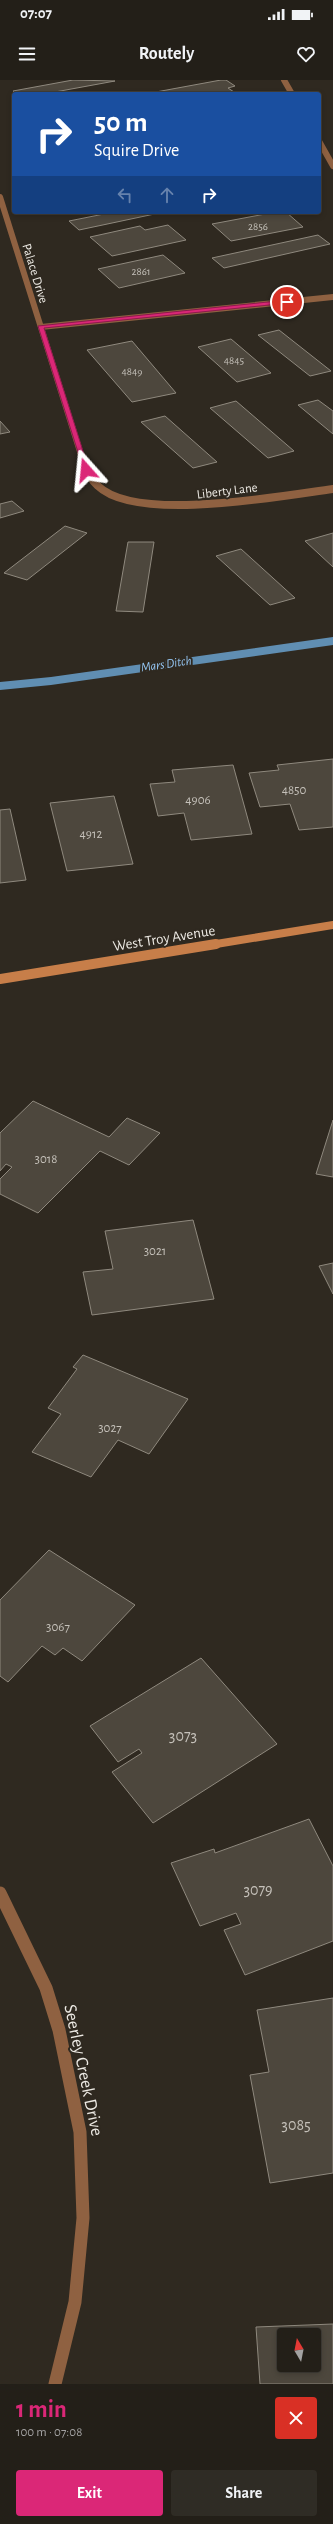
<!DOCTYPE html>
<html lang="en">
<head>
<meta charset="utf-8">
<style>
  :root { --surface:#231f18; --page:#2f2c25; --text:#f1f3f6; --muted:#a3a2a2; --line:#403d37; --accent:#db2777 }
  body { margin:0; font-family:"Alegreya Sans",sans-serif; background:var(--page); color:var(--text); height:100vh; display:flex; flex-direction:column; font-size:15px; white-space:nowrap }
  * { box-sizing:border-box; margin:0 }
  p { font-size:13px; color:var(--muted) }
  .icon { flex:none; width:22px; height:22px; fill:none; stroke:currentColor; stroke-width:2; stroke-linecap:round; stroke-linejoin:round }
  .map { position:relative; height:2304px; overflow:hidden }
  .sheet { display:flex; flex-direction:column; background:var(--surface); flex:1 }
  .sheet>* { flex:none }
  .top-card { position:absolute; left:12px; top:12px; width:309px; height:122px; border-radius:4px; box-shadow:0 2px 6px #0003,0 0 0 1px var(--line); background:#1a4fa0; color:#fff; overflow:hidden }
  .needle { width:26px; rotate:350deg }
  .buttons { position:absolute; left:277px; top:2248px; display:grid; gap:8px }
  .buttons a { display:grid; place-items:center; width:44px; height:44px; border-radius:4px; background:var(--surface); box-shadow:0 2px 6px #0003,0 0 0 1px var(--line); font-size:20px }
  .pin { position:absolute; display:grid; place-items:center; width:34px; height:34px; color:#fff; margin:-17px; border:2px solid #fff; border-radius:50%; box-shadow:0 1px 4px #0007 }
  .me { position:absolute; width:44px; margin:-22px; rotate:342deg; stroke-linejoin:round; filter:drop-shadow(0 0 3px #0008) }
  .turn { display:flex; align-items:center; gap:14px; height:84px; padding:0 16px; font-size:18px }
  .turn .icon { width:52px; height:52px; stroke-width:2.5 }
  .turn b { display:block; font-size:28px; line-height:34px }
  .lanes { display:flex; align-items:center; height:38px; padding:0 16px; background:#0003; justify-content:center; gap:20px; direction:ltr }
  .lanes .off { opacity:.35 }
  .round { display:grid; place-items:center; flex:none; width:42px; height:42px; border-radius:4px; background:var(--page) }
  .headline { display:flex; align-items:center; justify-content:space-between; height:68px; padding:0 16px }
  h1 { font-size:24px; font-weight:700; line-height:30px; color:var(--accent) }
  .primary-button { display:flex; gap:8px; margin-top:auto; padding:8px 16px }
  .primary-button a { flex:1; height:46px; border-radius:4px; background:var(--accent); color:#fff; font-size:16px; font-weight:700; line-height:46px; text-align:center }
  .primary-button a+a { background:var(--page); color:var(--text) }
  .status { display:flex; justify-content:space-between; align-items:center; height:28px; padding:0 20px; background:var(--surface); direction:ltr }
  .status svg { height:11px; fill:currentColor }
  header { display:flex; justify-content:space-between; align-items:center; height:52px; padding:0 16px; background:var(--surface); font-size:18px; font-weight:700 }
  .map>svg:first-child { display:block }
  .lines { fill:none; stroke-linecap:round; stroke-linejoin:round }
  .stream { fill:#608eb2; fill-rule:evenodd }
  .building { fill:#4d473d; stroke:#8f897e; fill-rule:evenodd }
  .street-far2 { stroke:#8f6141; stroke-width:6 }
  .street-far1 { stroke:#8f6141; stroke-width:8 }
  .street { stroke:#8f6141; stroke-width:13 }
  .secondary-far1 { stroke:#c77e49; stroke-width:8 }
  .secondary { stroke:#c77e49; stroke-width:10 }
  .route { fill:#db2777; stroke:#8e194d }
  .labels { text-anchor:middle; stroke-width:4; stroke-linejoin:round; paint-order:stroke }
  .far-number-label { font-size:11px; fill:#c5c1ba }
  .far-street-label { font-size:13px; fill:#edeae4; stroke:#2f2920 }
  .far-water-label { font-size:13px; font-style:italic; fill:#95c6f3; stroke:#2f2920 }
  .number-label { font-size:13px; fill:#c5c1ba }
  .street-label { font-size:15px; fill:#edeae4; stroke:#2f2920 }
  .near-number-label { font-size:16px; fill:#c5c1ba }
  .near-street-label { font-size:18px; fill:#edeae4; stroke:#2f2920 }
</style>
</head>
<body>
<div class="status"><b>07:07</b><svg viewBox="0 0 49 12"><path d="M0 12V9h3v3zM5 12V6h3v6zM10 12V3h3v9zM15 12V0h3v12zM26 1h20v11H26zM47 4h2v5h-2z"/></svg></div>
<header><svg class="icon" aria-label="menu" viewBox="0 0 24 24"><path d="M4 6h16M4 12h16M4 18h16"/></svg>Routely<svg class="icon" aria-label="heart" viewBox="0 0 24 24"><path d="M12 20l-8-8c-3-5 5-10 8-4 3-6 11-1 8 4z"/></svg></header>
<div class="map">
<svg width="333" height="2304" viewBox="0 0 333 2304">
  <rect width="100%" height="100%" fill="#2f2920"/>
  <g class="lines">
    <polygon class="stream" points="333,557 333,565 51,605 0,610 0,602 51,597"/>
  </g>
  <g class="building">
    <polygon points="73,0 115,1 44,14 16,14 13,11"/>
    <polygon points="221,0 226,0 235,6 228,8 234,12 145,14"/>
    <polygon points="114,132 164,132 79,150 69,141"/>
    <polygon points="276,132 286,132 303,147 231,161 212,144"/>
    <polygon points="168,145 186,160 112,176 90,157 140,146 145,150"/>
    <polygon points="318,155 330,164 224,188 212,178"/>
    <polygon points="163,175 185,193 119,208 98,189"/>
    <polygon points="279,250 331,291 310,296 258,255"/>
    <polygon points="231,259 271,293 237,302 198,267"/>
    <polygon points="132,261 176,313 132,322 87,270"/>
    <polygon points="318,320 333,331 333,354 298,325"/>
    <polygon points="236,321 294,371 268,378 210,328"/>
    <polygon points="165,336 217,382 193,388 141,342"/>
    <polygon points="0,341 10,352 0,354"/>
    <polygon points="12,421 24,431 0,438 0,424"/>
    <polygon points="65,446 87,453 27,500 4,493"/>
    <polygon points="333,453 333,487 305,461"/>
    <polygon points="128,462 154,462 143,532 116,531"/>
    <polygon points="241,469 295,518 270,525 216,476"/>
    <polygon points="333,679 333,747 299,750 290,724 260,727 249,693 279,690 277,685"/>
    <polygon points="233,685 252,754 191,760 184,733 158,736 150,704 175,702 172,690"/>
    <polygon points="114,716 133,784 67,791 50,723"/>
    <polygon points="10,729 26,800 0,803 0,730"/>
    <polygon points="33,1021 109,1057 127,1038 160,1053 129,1085 100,1071 38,1133 0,1114 0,1099 12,1087 6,1084 0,1091 0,1053"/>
    <polygon points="333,1040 333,1097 316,1094"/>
    <polygon points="193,1140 214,1219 92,1235 83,1192 113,1189 105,1151"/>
    <polygon points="333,1183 333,1214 319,1186"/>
    <polygon points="83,1275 188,1319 149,1374 118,1360 91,1397 32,1372 61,1334 48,1328 77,1289 73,1287"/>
    <polygon points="49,1470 135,1525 82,1581 63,1568 55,1575 42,1566 8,1602 0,1596 0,1520"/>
    <polygon points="201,1578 277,1664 153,1743 112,1692 142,1673 139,1669 118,1682 90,1646"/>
    <polygon points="309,1739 333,1786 333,1861 245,1895 224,1850 241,1844 236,1833 200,1846 171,1783 214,1769 215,1773"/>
    <polygon points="333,1918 333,2093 270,2103 250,1995 269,1992 257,1930"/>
    <path d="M333 2244V2304H260L256 2247ZM284 2255H314V2285H284Z"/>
  </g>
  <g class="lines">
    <g class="street-far2">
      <polyline points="284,0 292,14"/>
      <polyline points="319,61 333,86"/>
      <polyline points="0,117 82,378"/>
      <polyline points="41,247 333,217"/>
    </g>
    <path class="street-far1" d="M82 377C85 387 89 398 98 406 136 443 281 416 333 409"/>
    <polyline class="street" points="0,1813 46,1908 59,1950 80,2052 83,2138 75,2222 55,2304"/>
    <polyline class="secondary-far1" points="210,865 333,845"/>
    <polyline class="secondary" points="0,899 216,864"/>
  </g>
  <polygon class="route" points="287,220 289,223 44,248 89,390 84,391 38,246"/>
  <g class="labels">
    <g class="far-number-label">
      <text x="258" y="150">2856</text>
      <text x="141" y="195">2861</text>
      <text x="234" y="284">4845</text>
      <text x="132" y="295">4849</text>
    </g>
    <g class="far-street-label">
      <text transform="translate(36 193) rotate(73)" y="5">Palace Drive</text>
      <text transform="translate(227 410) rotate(-7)" y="5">Liberty Lane</text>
    </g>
    <g class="far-water-label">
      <text transform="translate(166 583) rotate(-8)" y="5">Mars Ditch</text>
    </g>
    <g class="number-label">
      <text x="294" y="714">4850</text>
      <text x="198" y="724">4906</text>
      <text x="91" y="758">4912</text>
      <text x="46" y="1083">3018</text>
      <text x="155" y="1175">3021</text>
      <text x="110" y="1352">3027</text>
      <text x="58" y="1551">3067</text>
    </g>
    <g class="street-label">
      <text transform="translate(164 858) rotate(-9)" y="5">West Troy Avenue</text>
    </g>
    <g class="near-number-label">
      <text x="183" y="1661">3073</text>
      <text x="258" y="1815">3079</text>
      <text x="296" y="2050">3085</text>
    </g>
    <g class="near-street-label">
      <text transform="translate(84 1990) rotate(78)" y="6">Seerley Creek Drive</text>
    </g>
  </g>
</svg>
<div class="buttons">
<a><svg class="needle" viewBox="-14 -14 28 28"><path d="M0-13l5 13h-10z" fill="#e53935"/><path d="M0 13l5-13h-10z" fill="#a3a2a2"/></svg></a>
</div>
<div class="pin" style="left:287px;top:222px;background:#d93025"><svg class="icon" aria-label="arrive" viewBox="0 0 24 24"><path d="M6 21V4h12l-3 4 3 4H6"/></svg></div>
<svg class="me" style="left:86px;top:390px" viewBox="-20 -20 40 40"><path d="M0-17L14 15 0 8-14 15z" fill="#db2777" stroke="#fff" stroke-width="4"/></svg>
<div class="top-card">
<div class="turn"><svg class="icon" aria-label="right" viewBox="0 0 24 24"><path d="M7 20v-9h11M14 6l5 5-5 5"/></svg><div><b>50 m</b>Squire Drive</div></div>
<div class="lanes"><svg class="icon off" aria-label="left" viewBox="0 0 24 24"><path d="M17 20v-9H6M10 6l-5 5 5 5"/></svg><svg class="icon off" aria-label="ahead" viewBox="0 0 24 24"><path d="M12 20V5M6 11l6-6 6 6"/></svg><svg class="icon" aria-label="right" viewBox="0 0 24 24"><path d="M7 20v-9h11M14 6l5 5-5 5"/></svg></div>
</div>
</div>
<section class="sheet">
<div class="headline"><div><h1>1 min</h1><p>100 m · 07:08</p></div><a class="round" style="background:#d93025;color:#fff"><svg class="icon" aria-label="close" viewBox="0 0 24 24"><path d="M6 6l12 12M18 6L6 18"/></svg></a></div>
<div class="primary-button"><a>Exit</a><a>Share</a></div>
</section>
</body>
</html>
